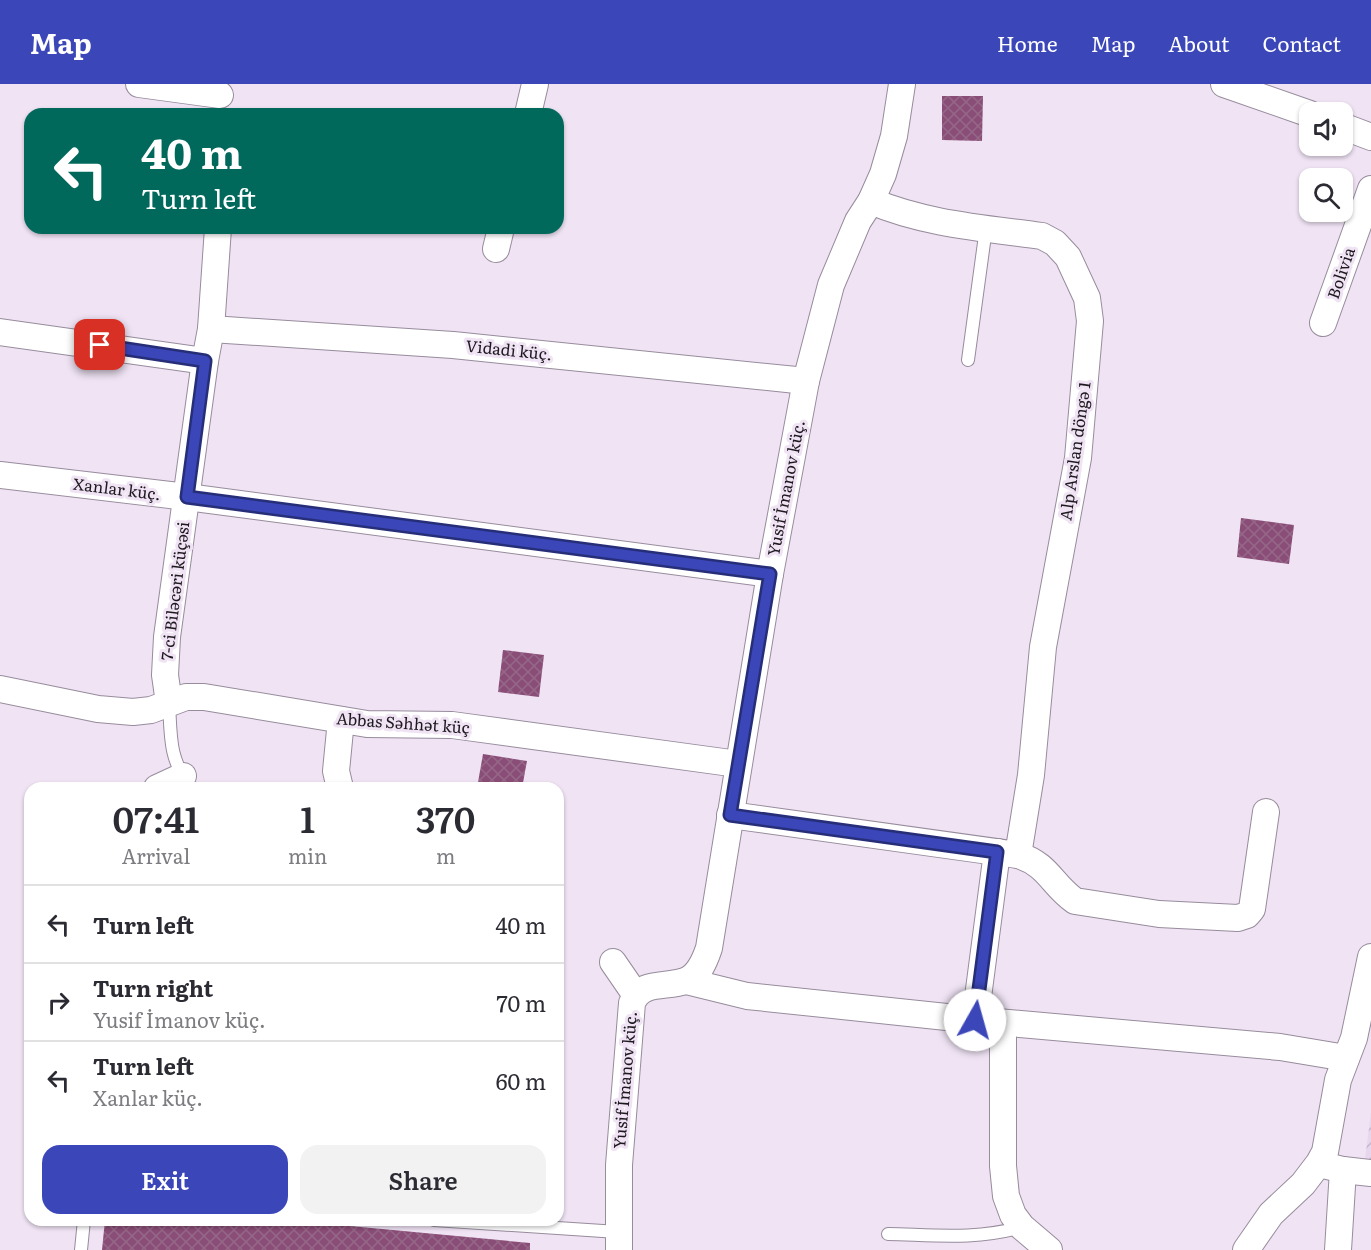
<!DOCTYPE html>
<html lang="en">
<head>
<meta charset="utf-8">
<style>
  :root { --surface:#fff; --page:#f2f2f3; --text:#2b2b33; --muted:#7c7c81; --line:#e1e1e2; --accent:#3b46b9 }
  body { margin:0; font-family:Literata,serif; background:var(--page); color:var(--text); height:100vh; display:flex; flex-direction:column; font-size:22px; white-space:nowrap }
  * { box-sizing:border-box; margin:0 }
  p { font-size:20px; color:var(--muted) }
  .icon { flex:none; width:33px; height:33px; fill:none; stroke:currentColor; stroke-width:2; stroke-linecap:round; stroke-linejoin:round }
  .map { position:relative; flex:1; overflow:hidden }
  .drawer { position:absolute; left:24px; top:698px; width:540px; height:444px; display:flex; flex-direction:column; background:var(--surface); border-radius:18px; box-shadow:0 2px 4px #0004 }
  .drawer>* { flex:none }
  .guide { position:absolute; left:24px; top:24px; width:540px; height:126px; border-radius:18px; box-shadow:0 2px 4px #0004; background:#00695c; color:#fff; overflow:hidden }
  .buttons { position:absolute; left:1299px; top:18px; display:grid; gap:12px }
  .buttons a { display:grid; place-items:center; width:54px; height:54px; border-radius:12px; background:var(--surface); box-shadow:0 2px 4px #0004; font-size:30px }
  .pin { position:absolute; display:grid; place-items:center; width:51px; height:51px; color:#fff; margin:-26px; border-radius:12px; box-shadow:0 3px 9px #0006 }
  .me { position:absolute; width:66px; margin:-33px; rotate:7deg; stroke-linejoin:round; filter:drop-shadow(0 0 4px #0008) }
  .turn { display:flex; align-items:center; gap:21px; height:126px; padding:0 18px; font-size:27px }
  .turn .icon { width:78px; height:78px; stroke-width:2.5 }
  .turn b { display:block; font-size:42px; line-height:51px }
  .eta { display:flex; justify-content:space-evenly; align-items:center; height:102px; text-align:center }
  .eta b { font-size:36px; font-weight:600; line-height:42px }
  .primary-button { display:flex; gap:12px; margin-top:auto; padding:12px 18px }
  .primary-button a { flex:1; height:69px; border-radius:18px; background:var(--accent); color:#fff; font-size:24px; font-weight:600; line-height:69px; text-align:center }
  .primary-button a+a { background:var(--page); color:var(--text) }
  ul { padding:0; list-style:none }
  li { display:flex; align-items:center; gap:18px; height:78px; padding:0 18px; border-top:2px solid var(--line) }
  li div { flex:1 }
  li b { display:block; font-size:22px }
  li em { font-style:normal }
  header { display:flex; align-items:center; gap:36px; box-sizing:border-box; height:84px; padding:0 30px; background:var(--accent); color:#fff }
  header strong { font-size:28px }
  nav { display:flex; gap:33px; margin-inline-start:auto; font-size:21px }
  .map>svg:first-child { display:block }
  .industrial { fill:url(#industrial-furrows) }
  .building { fill:url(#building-cross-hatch) }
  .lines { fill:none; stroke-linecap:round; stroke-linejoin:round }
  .lane-casing { stroke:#978c9c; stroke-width:14 }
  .street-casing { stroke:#978c9c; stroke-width:28 }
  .lane { stroke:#fff; stroke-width:12 }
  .street { stroke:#fff; stroke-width:26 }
  .route-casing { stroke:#262e78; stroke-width:15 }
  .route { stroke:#3b46b9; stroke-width:10 }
  .labels { text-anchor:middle; stroke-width:6; stroke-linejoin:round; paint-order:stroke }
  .street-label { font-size:16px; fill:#1e191f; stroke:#efe3f4 }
</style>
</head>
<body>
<header>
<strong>Map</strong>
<nav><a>Home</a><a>Map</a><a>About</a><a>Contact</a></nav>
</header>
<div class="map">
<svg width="1371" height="1166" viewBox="0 0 1371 1166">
  <defs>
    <pattern id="industrial-furrows" width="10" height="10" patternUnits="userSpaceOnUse" patternTransform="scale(1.5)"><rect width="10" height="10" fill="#e8d6ee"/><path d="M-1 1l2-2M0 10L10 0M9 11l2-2" fill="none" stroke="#c7b7cc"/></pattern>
    <pattern id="building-cross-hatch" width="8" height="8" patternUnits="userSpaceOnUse" patternTransform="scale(1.5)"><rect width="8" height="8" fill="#8a4d77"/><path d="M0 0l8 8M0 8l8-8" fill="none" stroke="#966888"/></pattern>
  </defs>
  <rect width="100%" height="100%" fill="#efe3f4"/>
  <polygon class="industrial" points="1371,1029 1371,1076 1365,1075"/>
  <g class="building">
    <polygon points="942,12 983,12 982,57 942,56"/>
    <polygon points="1241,434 1294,441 1289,480 1237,473"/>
    <polygon points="503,566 544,571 539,613 498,608"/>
    <polygon points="483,670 527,677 522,704 477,704"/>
    <polygon points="105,1136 286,1136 530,1159 530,1166 102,1166"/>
  </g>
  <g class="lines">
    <g class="lane-casing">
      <g id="lane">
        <polyline points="968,276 986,144"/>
        <path d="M169 619C171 655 169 673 190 704"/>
        <polyline points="434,1136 618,1148"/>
        <path d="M888 1150C935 1151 976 1156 1022 1143"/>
        <polyline points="81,1166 84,1136"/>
      </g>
    </g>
    <g class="street-casing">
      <g id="street">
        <polyline points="139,0 220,11"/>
        <polyline points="1224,0 1310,30"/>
        <polyline points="528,30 535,0"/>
        <polyline points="1342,42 1371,53"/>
        <path d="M871 117C925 140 984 144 1042 152L1055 159 1068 173 1087 214 1090 237 1078 374 1043 563 1031 691 1018 771"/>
        <polyline points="496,165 501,144"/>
        <polyline points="1323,239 1371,105"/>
        <polyline points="211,245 453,261 806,297"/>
        <polyline points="0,248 205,277"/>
        <polyline points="0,391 187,413 770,490"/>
        <polyline points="0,605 98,625 133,628 151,626 186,613 204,613 367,640 452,641 738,680"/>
        <polyline points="169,619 165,591 167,553 205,277 211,245 218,144"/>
        <polyline points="157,704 183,692"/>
        <polyline points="340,704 336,687 341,636"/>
        <path d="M730 731 1018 771C1049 781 1051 800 1075 817L1159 830 1238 834 1247 831 1252 825 1266 728"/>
        <polyline points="613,878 635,910"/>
        <polyline points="686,897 747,912 975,936 1280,963 1346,974"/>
        <polyline points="975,936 997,768"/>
        <polyline points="1003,939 1003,1082 1006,1112 1013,1131 1022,1143 1049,1166"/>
        <polyline points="1327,1082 1343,1086 1371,1089"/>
        <path d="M619 1166V1081L632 919C641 896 666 904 685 897 699 892 705 876 709 864L770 490 806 297 831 201 858 137 871 117 883 90 894 52 902 0"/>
        <polyline points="1246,1166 1271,1130 1303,1100 1319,1079 1325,1068 1338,996 1354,954 1371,873"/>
        <polyline points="1338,1166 1343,1086"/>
      </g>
    </g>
    <use href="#lane" class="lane"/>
    <use href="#street" class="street"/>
  </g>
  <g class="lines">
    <g class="route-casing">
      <polyline id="route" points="100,261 205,277 187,413 770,490 730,731 997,768 975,936"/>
    </g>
    <use href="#route" class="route"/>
  </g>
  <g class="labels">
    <g class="street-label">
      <text transform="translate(1341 189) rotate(-71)" y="6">Bolivia</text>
      <text transform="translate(509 266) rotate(6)" y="6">Vidadi küç.</text>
      <text transform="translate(1075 367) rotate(-82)" y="6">Alp Arslan döngə 1</text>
      <text transform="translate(786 404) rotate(-79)" y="6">Yusif İmanov küç.</text>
      <text transform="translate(117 405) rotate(7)" y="6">Xanlar küç.</text>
      <text transform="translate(175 507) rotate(-83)" y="6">7-ci Biləcəri küçəsi</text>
      <text transform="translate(403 639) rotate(4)" y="6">Abbas Səhhət küç</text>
      <text transform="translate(625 996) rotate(-85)" y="6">Yusif İmanov küç.</text>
    </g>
  </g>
</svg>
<div class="buttons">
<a><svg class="icon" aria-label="sound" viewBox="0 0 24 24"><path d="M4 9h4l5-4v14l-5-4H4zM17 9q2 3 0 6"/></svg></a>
<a><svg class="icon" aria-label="search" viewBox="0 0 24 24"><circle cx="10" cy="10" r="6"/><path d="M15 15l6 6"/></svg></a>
</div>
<div class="pin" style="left:100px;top:261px;background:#d93025"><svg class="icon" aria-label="arrive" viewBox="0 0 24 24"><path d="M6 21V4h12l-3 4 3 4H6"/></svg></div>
<svg class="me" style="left:975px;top:936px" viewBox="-20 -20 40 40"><circle r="19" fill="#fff"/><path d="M0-13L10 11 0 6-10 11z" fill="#3b46b9"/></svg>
<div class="guide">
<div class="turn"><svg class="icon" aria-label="left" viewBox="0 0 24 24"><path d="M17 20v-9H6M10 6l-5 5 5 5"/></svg><div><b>40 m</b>Turn left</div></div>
</div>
<section class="drawer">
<div class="eta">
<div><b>07:41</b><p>Arrival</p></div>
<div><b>1</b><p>min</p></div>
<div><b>370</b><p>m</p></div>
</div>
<ul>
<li><svg class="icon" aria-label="left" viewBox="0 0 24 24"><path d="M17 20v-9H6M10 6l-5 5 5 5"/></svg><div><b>Turn left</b></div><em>40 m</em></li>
<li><svg class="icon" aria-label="right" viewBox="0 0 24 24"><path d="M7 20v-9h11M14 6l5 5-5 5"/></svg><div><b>Turn right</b><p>Yusif İmanov küç.</p></div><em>70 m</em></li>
<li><svg class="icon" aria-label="left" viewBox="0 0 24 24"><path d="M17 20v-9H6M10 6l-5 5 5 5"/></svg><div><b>Turn left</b><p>Xanlar küç.</p></div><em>60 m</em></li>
</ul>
<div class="primary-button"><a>Exit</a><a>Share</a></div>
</section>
</div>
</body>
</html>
